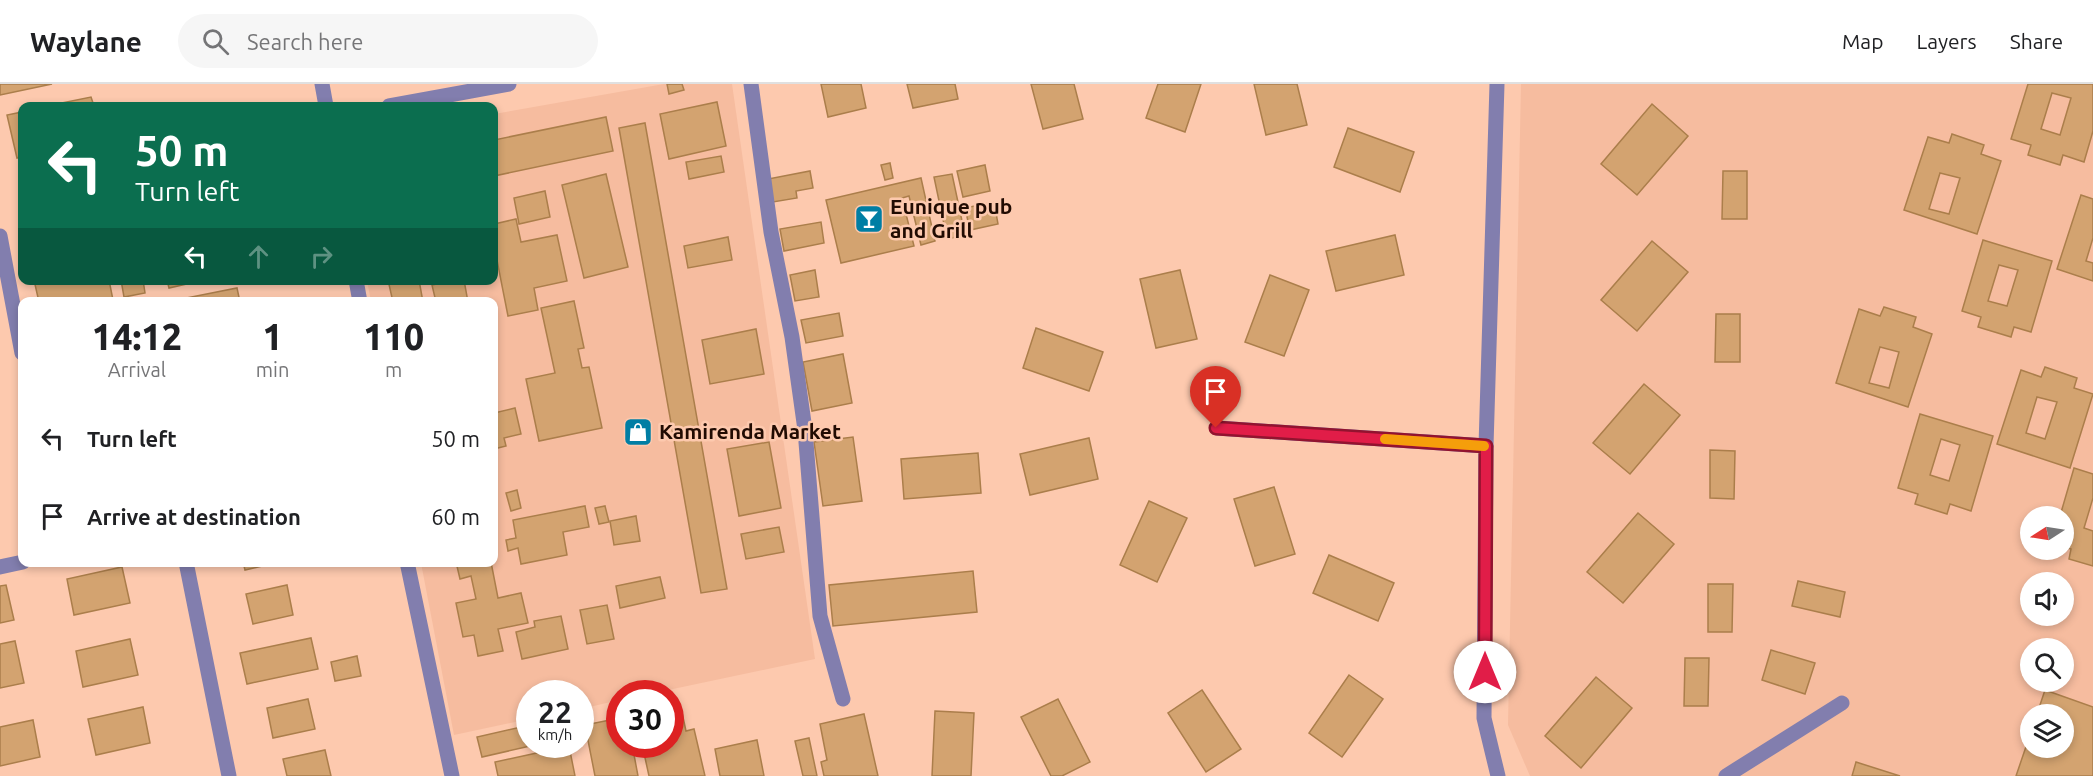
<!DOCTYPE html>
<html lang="en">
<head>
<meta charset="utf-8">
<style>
  :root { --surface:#fff; --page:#f6f6f6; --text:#202124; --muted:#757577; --line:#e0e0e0 }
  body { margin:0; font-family:Ubuntu,sans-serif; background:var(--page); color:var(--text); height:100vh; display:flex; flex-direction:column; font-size:22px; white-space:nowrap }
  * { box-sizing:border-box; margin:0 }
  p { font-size:20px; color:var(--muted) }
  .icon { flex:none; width:33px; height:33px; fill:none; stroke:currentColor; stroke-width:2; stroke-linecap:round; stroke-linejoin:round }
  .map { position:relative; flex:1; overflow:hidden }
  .panel { position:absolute; left:18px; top:213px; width:480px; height:270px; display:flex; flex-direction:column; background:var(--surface); border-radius:12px; box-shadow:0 3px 9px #0003 }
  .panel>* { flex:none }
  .top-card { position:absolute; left:18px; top:18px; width:480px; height:183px; border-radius:12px; box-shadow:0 3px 9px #0003; background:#0b6e4f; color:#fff; overflow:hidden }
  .needle { width:39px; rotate:258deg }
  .controls { position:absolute; left:2020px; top:422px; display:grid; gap:12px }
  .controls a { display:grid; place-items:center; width:54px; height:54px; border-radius:50%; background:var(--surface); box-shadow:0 3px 9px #0003; font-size:30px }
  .speed { position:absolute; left:516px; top:596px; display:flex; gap:12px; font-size:30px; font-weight:700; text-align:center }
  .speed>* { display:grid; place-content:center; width:78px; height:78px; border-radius:50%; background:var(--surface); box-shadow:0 3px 9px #0003; line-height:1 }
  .speed small { font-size:15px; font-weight:400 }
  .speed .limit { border:9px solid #d22; background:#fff; color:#111 }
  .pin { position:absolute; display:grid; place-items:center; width:51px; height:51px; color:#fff; margin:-62px -26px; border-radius:50% 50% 50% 0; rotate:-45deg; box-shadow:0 0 6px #0007 }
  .pin .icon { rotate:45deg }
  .me { position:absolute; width:66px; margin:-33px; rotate:0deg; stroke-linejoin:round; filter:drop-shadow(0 0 4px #0008) }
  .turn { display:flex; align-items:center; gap:21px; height:126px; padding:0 18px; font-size:27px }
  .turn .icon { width:78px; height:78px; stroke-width:2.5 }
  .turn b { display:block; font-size:42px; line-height:51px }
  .lanes { display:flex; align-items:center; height:57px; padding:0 18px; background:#0003; justify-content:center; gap:30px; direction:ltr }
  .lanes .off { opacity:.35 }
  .eta { display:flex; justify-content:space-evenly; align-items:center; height:102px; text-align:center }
  .eta b { font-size:36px; font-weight:800; line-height:42px }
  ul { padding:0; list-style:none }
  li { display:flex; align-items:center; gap:18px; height:78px; padding:0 18px }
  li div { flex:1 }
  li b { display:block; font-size:22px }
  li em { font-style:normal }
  header { display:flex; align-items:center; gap:36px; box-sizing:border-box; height:84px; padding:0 30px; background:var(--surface); border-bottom:2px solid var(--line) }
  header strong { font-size:28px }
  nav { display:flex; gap:33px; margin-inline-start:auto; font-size:21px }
  .search { width:420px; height:54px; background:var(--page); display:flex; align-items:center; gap:15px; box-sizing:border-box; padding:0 21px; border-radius:33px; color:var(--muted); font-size:22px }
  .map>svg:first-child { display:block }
  .built { fill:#f6bc9f; fill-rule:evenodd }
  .building { fill:#d3a370; stroke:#ab7e4b; stroke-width:1.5; fill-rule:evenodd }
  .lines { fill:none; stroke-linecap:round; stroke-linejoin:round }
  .minor { stroke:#827eae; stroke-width:15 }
  .route-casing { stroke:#92132f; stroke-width:15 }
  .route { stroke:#e11d48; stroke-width:10 }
  .slow { stroke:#f59e0b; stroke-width:10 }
  .labels { text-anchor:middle; stroke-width:5; stroke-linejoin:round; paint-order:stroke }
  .poi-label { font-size:21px; font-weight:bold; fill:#210b02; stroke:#fdc9ae; text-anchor:start }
</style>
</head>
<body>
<header>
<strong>Waylane</strong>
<div class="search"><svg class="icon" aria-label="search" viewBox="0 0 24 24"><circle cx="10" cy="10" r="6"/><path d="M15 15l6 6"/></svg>Search here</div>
<nav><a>Map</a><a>Layers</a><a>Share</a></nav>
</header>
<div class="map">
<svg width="2093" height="692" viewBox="0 0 2093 692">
  <rect width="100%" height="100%" fill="#fdc9ae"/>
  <g class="built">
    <polygon points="664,0 732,0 815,575 654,609 620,609 619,616 581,625 580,609 530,609 529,635 454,651 421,479 494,478 494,218 371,217 367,197 494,196 494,30"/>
    <path d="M1521 0H2093V692H1530L1508 641ZM2031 432H2064V465H2031ZM2031 498H2064V531H2031ZM2031 564H2064V597H2031ZM2031 630H2064V663H2031Z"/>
  </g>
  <g class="building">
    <polygon points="0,0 52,0 0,11"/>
    <polygon points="667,0 682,0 684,6 669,10"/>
    <polygon points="821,0 861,0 866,24 828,33"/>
    <polygon points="907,0 955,0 958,15 913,24"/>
    <polygon points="1031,0 1074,0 1083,35 1043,45"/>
    <polygon points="1158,0 1201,0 1185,48 1146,34"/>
    <polygon points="1254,0 1297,0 1307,41 1266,51"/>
    <path d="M2028 0H2093V47L2084 78 2063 71 2060 81 2028 71 2031 61 2011 55ZM2052 9 2071 14 2060 51 2041 45Z"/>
    <polygon points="91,13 94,22 47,22"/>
    <polygon points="717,18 726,62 669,75 660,30"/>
    <polygon points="1652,20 1688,52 1637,111 1601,80"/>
    <polygon points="22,28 22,73 17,74 7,31"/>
    <polygon points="606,33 613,67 494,92 494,56"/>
    <polygon points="645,39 727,505 701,509 619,44"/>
    <polygon points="1348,44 1414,68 1400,108 1334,83"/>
    <path d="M1952 50 1984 61 1981 70 2001 77 1977 150 1904 126 1928 53 1949 59ZM1940 89 1960 94 1949 130 1929 125Z"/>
    <polygon points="721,72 724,88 689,95 686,78"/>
    <polygon points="890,79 893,94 885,96 881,81"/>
    <polygon points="985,81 990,107 963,113 957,87"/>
    <polygon points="810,87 813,104 796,107 797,114 773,118 768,95"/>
    <polygon points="1723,87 1747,87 1747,135 1722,135"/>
    <polygon points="606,90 628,183 584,194 562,101"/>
    <polygon points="952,90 965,151 947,155 934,93"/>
    <polygon points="921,94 935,157 921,161 909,112 902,114 914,162 841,179 826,116"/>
    <polygon points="545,107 550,133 519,140 514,114"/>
    <polygon points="2081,111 2093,115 2093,154 2086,177 2093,179 2093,197 2057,185"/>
    <polygon points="994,118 998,140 970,146 965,124"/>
    <polygon points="516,135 521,158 557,151 567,197 534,204 538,226 508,232 494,161 494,140"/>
    <polygon points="821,138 824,159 784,167 780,145"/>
    <polygon points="1395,151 1404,191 1336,207 1326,167"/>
    <polygon points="728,153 732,176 688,184 684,162"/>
    <path d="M1983 156 2052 177 2031 248 2014 243 2011 253 1978 243 1981 233 1962 227ZM1999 181 2018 186 2007 222 1988 217Z"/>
    <polygon points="1652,157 1688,188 1637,247 1601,216"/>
    <polygon points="815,186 819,213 795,217 790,191"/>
    <polygon points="1180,186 1197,255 1156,264 1140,195"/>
    <polygon points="1270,191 1309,206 1284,272 1245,258"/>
    <polygon points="34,196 109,196 113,216 105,218 39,218"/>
    <polygon points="121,196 143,196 145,209 124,213"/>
    <polygon points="167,196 204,196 169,204"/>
    <polygon points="388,196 419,196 423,218 393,218"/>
    <polygon points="455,196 464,196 468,218 436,218 432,201"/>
    <polygon points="237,204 240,218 171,218 171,217"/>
    <polygon points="574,217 584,264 578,265 582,284 589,283 602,344 539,357 526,295 555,289 541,224"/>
    <path d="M1884 223 1916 233 1913 243 1932 250 1908 323 1836 299 1859 225 1880 232ZM1880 263 1899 268 1889 304 1869 299Z"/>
    <polygon points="839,229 843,252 806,259 801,236"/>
    <polygon points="1716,230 1740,230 1740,278 1715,278"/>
    <polygon points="1036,244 1103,268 1089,307 1023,284"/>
    <polygon points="756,245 764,290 710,300 702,256"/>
    <polygon points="843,270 852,319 812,327 803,278"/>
    <path d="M2045 283 2077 294 2074 304 2093 310 2070 384 1997 360 2021 286 2041 293ZM2037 313 2057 318 2045 355 2026 349Z"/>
    <polygon points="1644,300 1680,331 1630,390 1593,359"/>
    <polygon points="515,324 521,350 504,354 506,362 494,365 494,329"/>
    <path d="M1920 330 1993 352 1971 427 1950 420 1947 430 1915 420 1918 410 1898 404ZM1941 355 1960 361 1949 397 1930 391Z"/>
    <polygon points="853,353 862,417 823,422 814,358"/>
    <polygon points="1089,354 1098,395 1030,411 1020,370"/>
    <polygon points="769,358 781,424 739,432 727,365"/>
    <polygon points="1710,366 1735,367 1734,415 1710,414"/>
    <polygon points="978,369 981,409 904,415 901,375"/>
    <polygon points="2074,384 2093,390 2093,414 2084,444 2093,447 2093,482 2069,475 2071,465 2064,463 2064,432 2060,432"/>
    <polygon points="1274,403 1295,470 1255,482 1234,415"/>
    <polygon points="517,406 521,424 511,427 506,409"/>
    <polygon points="1149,417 1187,434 1157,498 1120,481"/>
    <polygon points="585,422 589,443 563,448 567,471 521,480 518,464 508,467 506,456 516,454 513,436"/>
    <polygon points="605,422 609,438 599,440 595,424"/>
    <polygon points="1638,429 1674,460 1623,519 1587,488"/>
    <polygon points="636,432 640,457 614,461 610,437"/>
    <polygon points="779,443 784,468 746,475 741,450"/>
    <polygon points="1329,471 1394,499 1378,537 1313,509"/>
    <polygon points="243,478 279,478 245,486"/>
    <polygon points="456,478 491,478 498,514 521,509 528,539 498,545 503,567 478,572 474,551 463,553 456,519 476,515 471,492 460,495"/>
    <polygon points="122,483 130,519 74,531 67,495"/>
    <polygon points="973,487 977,528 833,542 829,501"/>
    <polygon points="660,493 665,514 620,524 616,502"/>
    <polygon points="1798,497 1845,508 1840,533 1792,522"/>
    <polygon points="1708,500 1733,500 1732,548 1708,548"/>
    <polygon points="6,501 14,536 0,539 0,502"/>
    <polygon points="287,501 293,531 253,540 246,510"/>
    <polygon points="607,521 614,555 587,560 580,526"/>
    <polygon points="561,532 568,565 522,575 516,548 535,543 534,537"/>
    <polygon points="311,554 318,585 247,600 240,569"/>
    <polygon points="130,555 138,591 83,603 76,567"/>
    <polygon points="15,557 24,599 0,604 0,560"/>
    <polygon points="1771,566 1815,579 1805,610 1762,596"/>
    <polygon points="357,572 361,592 335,597 331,578"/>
    <polygon points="1685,574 1709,574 1708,622 1684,622"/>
    <polygon points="1349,591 1383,615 1342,673 1309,649"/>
    <polygon points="1596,593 1632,624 1581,684 1545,652"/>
    <polygon points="1202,606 1241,665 1206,688 1168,629"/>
    <polygon points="2045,606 2093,623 2093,692 2016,692 2031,648 2031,663 2064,663 2064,630 2037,630"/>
    <polygon points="308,615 315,645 273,654 267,624"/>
    <polygon points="1058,615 1090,678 1062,692 1051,692 1021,633"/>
    <polygon points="143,623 150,659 96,671 88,635"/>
    <polygon points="681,624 686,647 694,645 705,692 649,692 642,660 670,660 670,626"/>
    <polygon points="935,627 974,629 971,692 932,692"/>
    <polygon points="864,630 878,692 824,692 821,678 827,676 820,640"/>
    <polygon points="620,634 620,660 632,660 638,692 595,692 585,641"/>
    <polygon points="33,636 40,673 0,682 0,643"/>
    <polygon points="530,641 530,660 539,660 482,673 477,653"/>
    <polygon points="809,654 817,692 803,692 795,657"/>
    <polygon points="757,656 764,692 720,692 715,665"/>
    <polygon points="569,662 575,692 498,692 495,678"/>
    <polygon points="325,666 331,692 287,692 283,675"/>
    <polygon points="1856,678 1900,692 1852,692"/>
  </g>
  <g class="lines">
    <g class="minor">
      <polyline points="322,0 326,22"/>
      <polyline points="751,0 771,148 792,253 805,346 820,532 843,615"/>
      <polyline points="1497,0 1486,362 1484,634 1498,692"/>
      <polyline points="389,22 509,0"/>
      <polyline points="0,152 22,269"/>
      <polyline points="356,196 360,218"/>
      <polyline points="1217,344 1486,362"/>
      <polyline points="186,478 229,692"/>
      <polyline points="407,478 452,692"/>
      <polyline points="0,483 23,478"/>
      <polyline points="1726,692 1842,619"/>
    </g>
  </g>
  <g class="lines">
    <g class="route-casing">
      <polyline id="route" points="1216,344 1486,362 1485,588"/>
    </g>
    <use href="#route" class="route"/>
    <polyline class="slow" points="1385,355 1484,362"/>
  </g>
  <defs>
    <g id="bar-square" transform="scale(1.5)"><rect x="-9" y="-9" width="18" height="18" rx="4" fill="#007ea4" stroke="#fdc9ae"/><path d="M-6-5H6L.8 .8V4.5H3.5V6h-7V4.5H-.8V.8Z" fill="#fff"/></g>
    <g id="shop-square" transform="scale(1.5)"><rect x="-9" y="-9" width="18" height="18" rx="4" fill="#007ea4" stroke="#fdc9ae"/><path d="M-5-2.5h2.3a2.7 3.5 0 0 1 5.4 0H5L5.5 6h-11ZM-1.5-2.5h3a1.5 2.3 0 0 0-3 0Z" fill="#fff"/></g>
  </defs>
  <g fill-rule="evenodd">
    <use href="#bar-square" x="869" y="135"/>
    <use href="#shop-square" x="638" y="348"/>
  </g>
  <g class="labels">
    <g class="poi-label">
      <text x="890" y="130">Eunique pub<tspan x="890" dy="24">and Grill</tspan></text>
      <text x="659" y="355">Kamirenda Market</text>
    </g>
  </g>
</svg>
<div class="controls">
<a><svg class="needle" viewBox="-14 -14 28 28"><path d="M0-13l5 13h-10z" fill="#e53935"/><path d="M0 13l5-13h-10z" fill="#757577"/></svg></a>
<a><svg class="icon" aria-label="sound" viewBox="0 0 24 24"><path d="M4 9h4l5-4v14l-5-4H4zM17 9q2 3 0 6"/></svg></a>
<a><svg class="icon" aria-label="search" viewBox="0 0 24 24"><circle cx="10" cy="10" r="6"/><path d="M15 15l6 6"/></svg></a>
<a><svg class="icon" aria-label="layers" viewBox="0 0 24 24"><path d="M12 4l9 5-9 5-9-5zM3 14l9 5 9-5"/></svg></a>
</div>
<div class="speed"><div>22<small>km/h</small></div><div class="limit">30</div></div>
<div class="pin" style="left:1216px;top:344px;background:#d93025"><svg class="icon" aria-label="arrive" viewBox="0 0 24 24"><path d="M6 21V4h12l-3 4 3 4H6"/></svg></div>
<svg class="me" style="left:1485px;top:588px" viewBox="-20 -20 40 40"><circle r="19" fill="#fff"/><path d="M0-13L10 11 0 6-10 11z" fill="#e11d48"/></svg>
<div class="top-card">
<div class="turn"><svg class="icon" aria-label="left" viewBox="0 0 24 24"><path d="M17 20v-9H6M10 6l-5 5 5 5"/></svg><div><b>50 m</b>Turn left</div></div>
<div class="lanes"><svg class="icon" aria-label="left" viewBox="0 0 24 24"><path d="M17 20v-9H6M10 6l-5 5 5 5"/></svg><svg class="icon off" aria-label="ahead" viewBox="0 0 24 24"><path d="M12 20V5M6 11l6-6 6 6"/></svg><svg class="icon off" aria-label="right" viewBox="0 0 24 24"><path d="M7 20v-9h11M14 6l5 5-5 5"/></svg></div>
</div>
<section class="panel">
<div class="eta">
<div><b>14:12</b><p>Arrival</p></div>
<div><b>1</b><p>min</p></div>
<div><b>110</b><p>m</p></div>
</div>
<ul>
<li><svg class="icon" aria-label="left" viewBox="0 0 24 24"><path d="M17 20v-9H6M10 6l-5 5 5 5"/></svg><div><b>Turn left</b></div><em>50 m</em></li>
<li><svg class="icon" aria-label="arrive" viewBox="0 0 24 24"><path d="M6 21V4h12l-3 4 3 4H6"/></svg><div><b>Arrive at destination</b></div><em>60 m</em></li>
</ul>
</section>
</div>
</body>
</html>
